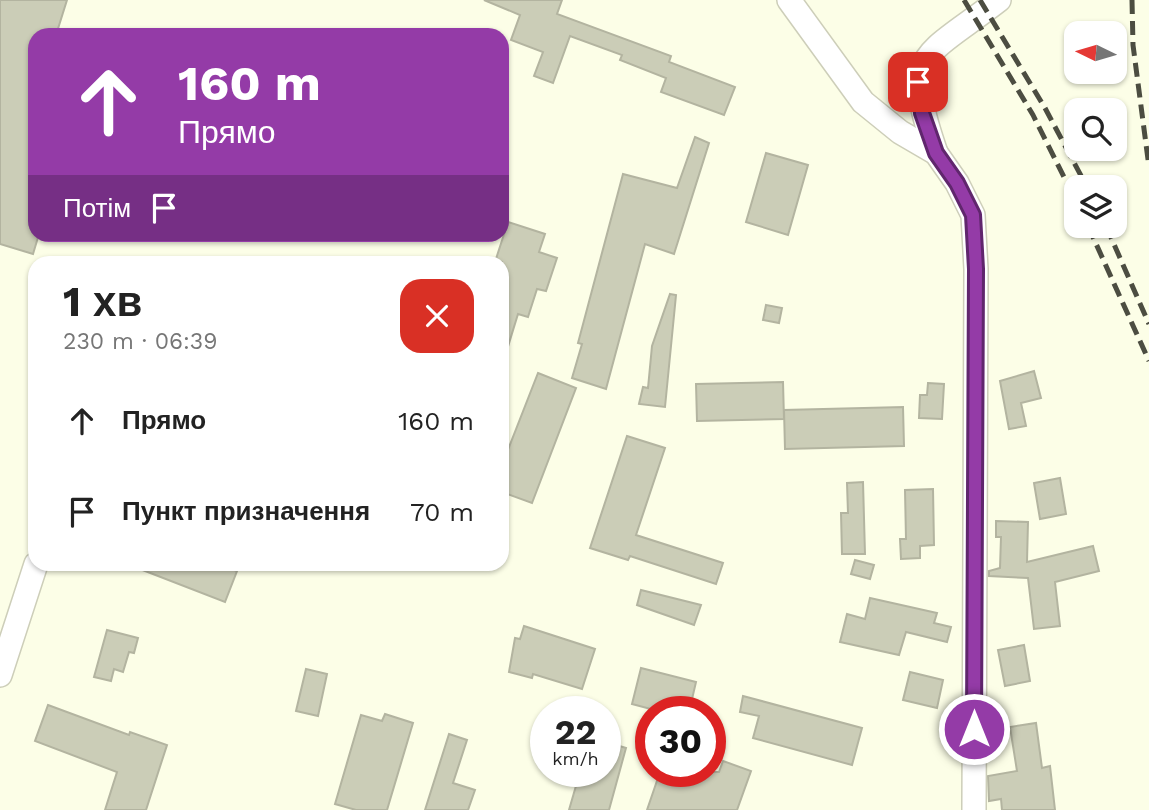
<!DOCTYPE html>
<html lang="uk">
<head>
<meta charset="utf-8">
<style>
  :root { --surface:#fff; --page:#f6f6f6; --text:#222; --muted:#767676 }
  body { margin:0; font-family:"Work Sans",sans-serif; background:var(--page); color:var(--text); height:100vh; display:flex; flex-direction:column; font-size:26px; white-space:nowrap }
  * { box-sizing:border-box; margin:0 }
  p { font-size:23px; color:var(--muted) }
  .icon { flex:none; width:38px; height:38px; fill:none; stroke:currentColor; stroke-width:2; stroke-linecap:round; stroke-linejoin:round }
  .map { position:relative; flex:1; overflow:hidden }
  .drawer { position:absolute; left:28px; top:256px; width:481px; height:315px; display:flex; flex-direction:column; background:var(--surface); border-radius:21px; box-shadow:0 2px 5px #0004 }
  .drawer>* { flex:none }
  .banner { position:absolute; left:28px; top:28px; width:481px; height:214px; border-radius:21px; box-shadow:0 2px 5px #0004; background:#943ba7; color:#fff; overflow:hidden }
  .needle { width:46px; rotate:275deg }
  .fabs { position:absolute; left:1064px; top:21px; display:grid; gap:14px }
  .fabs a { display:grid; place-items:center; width:63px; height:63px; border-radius:14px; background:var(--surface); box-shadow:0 2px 5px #0004; font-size:35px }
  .speed { position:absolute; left:530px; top:696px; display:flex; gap:14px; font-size:35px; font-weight:700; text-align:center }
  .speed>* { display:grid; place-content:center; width:91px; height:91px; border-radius:50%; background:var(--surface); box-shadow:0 2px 5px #0004; line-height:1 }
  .speed small { font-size:18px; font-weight:400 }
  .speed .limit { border:10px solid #d22; background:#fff; color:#111 }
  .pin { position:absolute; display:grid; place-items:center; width:60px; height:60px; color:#fff; margin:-30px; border-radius:14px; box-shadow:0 4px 10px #0006 }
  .me { position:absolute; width:77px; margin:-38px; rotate:0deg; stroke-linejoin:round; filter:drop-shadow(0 0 5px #0008) }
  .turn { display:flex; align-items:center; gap:24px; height:147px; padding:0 35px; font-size:32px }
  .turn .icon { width:91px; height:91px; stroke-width:2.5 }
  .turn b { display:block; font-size:49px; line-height:60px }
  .then { display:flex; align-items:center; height:66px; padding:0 35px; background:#0003; gap:14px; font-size:26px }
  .round { display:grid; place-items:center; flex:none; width:74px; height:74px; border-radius:21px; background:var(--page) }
  .head { display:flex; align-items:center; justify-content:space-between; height:119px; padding:0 35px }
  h1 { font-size:42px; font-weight:700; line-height:52px }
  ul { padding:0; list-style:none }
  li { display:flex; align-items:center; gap:21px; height:91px; padding:0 35px }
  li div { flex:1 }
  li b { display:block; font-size:26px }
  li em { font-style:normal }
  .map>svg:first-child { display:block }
  .building { fill:#cbcdb7; stroke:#b3b4a0; stroke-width:2 }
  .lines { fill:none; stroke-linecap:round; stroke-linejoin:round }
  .minor-casing { stroke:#cdceb9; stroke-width:26 }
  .minor { stroke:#fff; stroke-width:23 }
  .rail { stroke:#4c4d41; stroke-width:5; stroke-dasharray:14 7; stroke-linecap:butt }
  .route-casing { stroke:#60266d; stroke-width:18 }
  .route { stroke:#943ba7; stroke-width:12 }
</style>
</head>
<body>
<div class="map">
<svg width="1149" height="810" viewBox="0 0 1149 810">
  <rect width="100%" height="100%" fill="#fcfee7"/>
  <g class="building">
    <polygon points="0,0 67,0 56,35 35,35 35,104 31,117 35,118 35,234 39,234 33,254 0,244"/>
    <polygon points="484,0 562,0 557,14 671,56 669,62 735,87 724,115 661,92 666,78 620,60 622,55 570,36 553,83 534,76 543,52 511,40 520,15"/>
    <polygon points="695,137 709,143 674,254 645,244 606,389 572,378 582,344 578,343 623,174 677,188"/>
    <polygon points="766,153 808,165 788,235 746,222"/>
    <polygon points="508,222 545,234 539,252 557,258 546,291 537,289 528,317 518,314 506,353 502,352 502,262 495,262"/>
    <polygon points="670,294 676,295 665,407 639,404 643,387 648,388 652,346"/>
    <polygon points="766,305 782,308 779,323 763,320"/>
    <polygon points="1034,371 1041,398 1021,403 1026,426 1009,429 1000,381"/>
    <polygon points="538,373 576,388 532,503 502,492 502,465"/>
    <polygon points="783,382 784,419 697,421 696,384"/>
    <polygon points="928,383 944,384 942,419 919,418 920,395 927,395"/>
    <polygon points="903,407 904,446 785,449 784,410"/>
    <polygon points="627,436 665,448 636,535 723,563 716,584 630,556 628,560 590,548"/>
    <polygon points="1060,478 1066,514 1040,519 1034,483"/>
    <polygon points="863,482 865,554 842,554 841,513 848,513 847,483"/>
    <polygon points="933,489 934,545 920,546 920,558 901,559 900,539 906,539 905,490"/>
    <polygon points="996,521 1028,522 1027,562 1093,546 1099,571 1055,582 1060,626 1034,629 1028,578 989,576 989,571 1000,568 1001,537 996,537"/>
    <polygon points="855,560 874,565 870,579 851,574"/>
    <polygon points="127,564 218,564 237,571 225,602"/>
    <polygon points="641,590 701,605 694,625 637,605"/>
    <polygon points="870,598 937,613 934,623 951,627 947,642 906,632 899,655 840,642 847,614 865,619"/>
    <polygon points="524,626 595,649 582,689 533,674 532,678 509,672 515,638 520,639"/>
    <polygon points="107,630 138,638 134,653 129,652 123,672 114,669 111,681 94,677"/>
    <polygon points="1024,645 1030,681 1005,686 998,650"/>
    <polygon points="641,668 696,682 689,712 662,712 632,704"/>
    <polygon points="306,669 327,674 318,716 296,711"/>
    <polygon points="910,672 943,680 937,708 903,700"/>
    <polygon points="743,696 862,728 852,765 753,738 759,716 740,712"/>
    <polygon points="48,705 129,735 130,732 167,745 146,810 105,810 117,772 35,741"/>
    <polygon points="385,714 413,723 387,810 356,810 335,804 361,715 382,721"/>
    <polygon points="1036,723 1042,768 1050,766 1055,810 1002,810 1001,799 989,801 988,776 1017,771 1010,727"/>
    <polygon points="449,734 467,740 453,783 475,790 468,810 425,810"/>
    <polygon points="606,742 626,748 609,810 569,810 580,772 606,772"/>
    <polygon points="723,761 751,771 737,810 647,810 660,772 719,772"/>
  </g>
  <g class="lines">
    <g class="minor-casing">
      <g id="minor">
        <polyline points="789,0 863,102 900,132 936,153 957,183 973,215 976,269 974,810"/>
        <path d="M936 153C901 51 923 59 999 0"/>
        <polyline points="0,675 36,564"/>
      </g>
    </g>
    <use href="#minor" class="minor"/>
    <g class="rail">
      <polyline points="964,0 1033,115 1076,201"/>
      <polyline points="980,0 1045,108 1087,187"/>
      <polyline points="1132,0 1133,45 1149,167"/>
      <polyline points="1088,226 1149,361"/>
      <polyline points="1106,226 1149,324"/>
    </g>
  </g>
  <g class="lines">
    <g class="route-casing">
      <polyline id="route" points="918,82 922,113 936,153 957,183 973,215 976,269 974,729"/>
    </g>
    <use href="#route" class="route"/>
  </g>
</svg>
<div class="fabs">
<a><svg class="needle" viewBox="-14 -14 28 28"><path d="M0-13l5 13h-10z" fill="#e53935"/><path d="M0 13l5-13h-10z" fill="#767676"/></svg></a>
<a><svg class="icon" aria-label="search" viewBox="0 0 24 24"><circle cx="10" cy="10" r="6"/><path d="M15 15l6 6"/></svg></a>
<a><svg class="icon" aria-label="layers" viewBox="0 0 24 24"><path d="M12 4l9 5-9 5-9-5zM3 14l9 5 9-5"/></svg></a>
</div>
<div class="speed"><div>22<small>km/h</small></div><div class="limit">30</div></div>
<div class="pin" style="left:918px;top:82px;background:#d93025"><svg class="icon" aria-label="arrive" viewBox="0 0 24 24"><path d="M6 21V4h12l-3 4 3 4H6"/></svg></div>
<svg class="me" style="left:974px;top:729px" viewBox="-20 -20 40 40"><circle r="17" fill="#943ba7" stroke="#fff" stroke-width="3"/><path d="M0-11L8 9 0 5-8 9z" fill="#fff"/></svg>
<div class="banner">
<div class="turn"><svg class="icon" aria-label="ahead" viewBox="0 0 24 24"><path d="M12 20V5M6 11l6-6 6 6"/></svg><div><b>160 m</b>Прямо</div></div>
<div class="then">Потім<svg class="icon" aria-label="arrive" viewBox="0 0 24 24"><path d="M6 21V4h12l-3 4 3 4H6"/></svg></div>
</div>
<section class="drawer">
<div class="head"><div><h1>1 хв</h1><p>230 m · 06:39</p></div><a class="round" style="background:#d93025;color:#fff"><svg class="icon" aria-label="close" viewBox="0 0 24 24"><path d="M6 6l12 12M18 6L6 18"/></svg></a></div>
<ul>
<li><svg class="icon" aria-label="ahead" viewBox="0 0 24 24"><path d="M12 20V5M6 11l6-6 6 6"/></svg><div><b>Прямо</b></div><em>160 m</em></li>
<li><svg class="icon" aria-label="arrive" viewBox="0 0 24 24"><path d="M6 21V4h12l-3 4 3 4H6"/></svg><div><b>Пункт призначення</b></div><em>70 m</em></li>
</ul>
</section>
</div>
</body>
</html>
